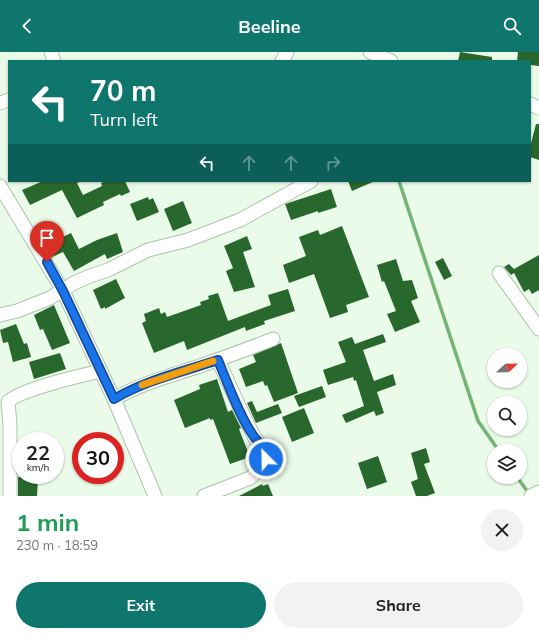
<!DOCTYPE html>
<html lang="en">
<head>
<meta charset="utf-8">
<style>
  :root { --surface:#fff; --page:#f2f2f2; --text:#202124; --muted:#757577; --accent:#0f766e }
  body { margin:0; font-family:Mulish,sans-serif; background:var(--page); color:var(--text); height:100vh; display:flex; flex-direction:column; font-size:15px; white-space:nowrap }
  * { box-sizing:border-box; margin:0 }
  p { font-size:13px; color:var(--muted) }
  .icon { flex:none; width:22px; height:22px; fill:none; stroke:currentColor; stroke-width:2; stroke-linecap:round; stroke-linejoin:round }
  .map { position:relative; height:444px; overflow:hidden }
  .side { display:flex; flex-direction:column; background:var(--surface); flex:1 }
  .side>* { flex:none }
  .top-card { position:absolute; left:8px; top:8px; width:523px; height:122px; border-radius:0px; box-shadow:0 1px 3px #0004; background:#0f766e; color:#fff; overflow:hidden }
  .needle { width:26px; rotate:68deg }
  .fabs { position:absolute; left:487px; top:296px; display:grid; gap:8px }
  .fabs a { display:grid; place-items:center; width:40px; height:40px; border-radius:50%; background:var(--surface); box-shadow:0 1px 3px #0004; font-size:20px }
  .speed { position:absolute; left:12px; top:380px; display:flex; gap:8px; font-size:20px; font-weight:700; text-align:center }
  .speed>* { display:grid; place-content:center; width:52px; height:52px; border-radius:50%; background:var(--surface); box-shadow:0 1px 3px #0004; line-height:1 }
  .speed small { font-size:10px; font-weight:400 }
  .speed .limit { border:6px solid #d22; background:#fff; color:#111 }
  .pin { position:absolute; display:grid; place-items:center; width:34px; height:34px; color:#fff; margin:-41px -17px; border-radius:50% 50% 50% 0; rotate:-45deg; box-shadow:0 0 4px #0007 }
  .pin .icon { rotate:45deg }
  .me { position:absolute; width:44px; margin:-22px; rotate:337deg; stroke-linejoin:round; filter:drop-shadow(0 0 3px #0008) }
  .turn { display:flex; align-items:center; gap:14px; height:84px; padding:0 16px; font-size:18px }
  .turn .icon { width:52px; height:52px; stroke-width:2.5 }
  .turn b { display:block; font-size:28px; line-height:34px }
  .lanes { display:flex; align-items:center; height:38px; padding:0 16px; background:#0003; justify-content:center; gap:20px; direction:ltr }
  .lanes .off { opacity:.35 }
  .round { display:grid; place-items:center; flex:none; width:42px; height:42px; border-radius:21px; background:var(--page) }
  .head { display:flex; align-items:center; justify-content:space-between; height:68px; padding:0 16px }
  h1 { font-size:24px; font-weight:700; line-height:30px; color:#1e9e55 }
  .action { display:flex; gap:8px; margin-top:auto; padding:8px 16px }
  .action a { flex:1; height:46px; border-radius:24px; background:var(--accent); color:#fff; font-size:16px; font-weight:700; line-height:46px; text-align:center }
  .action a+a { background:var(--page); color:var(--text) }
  header { display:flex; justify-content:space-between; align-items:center; height:52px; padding:0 16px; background:var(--accent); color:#fff; font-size:18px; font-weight:700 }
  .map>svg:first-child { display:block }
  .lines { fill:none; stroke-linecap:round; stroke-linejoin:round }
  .stream { stroke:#74b474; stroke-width:3.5 }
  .building { fill:#29682d }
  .minor-casing { stroke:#b0c1b0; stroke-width:15 }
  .minor { stroke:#fff; stroke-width:13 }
  .route-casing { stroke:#114b97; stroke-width:10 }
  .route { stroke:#1a73e8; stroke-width:7 }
  .slow { stroke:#f59e0b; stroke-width:7 }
</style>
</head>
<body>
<header><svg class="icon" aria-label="back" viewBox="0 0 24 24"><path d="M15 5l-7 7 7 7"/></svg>Beeline<svg class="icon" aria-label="search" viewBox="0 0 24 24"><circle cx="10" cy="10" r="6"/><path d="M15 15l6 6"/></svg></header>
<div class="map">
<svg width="539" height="444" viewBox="0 0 539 444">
  <rect width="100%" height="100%" fill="#eafbe9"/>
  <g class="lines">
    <g class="stream">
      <polyline points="399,129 478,369 499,399"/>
      <polyline points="517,425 530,443"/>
    </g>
  </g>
  <g class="building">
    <polygon points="460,0 492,5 492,9 458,9"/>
    <polygon points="518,0 539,0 539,14 530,13 530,9 517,9"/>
    <polygon points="536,72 539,72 539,108 530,105 530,95"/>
    <polygon points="43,129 82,129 77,131 83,143 102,134 101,131 106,129 125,129 130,140 121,144 120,142 103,150 104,153 77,166 62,138 30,153 22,138"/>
    <polygon points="348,129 375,129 352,139"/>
    <polygon points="331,137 337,155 318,161 318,159 291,168 285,152"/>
    <polygon points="148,145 149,148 153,146 159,160 137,169 130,152"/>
    <polygon points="183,149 192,171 173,179 164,157"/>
    <polygon points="342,174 369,245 346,253 348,260 330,266 314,222 289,231 283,213 306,204 299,185 318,178 320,183"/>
    <polygon points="71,181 79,197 97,188 117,181 123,200 107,207 105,202 74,219 63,200 52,205 46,193"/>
    <polygon points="247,184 252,197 243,200 255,235 234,240 226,219 233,216 224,194"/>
    <polygon points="539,203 539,238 532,242 529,237 524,240 514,221 511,223 504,215 509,212 514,217"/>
    <polygon points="443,206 452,224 444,228 435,210"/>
    <polygon points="396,207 403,229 412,228 418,246 411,249 420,270 395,280 387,262 396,259 384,229 382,230 377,213"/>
    <polygon points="116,227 125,246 105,257 105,255 101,257 93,238"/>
    <polygon points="288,237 295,259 264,269 265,272 246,279 245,275 187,298 184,289 154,301 142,271 146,269 144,262 159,256 161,262 165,260 167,265 201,253 200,250 209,247 208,244 218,241 228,269 271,253 268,243"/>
    <polygon points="54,253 70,291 52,298 43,277 40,278 34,263"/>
    <polygon points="16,272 24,292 27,291 31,305 13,310 8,290 3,291 0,278"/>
    <polygon points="383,282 386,290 363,298 374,329 393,322 396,333 377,340 384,361 376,364 374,359 346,371 342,363 364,354 356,328 354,329 353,325 328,333 323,318 346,310 338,290 352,285 355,292"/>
    <polygon points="281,291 298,341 274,350 267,333 265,334 263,329 246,335 239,317 256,310 253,303"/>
    <polygon points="60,301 66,317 34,327 29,310"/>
    <polygon points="217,327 228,360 232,358 241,376 239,377 250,405 230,412 213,367 210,368 210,366 185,376 174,348 200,337 199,333"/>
    <polygon points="322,334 326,345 299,355 294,344"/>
    <polygon points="252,349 257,360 278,352 282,361 256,371 247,351"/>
    <polygon points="304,356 314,381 292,390 282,365"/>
    <polygon points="426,396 430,410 424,412 435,441 427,444 416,444 411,430 418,427 411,401"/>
    <polygon points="378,404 387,430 367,437 358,411"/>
    <polygon points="18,425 38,426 37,444 18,444"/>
    <polygon points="262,432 263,434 268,432 273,444 239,444"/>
  </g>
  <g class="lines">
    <g class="minor-casing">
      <g id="minor">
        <polyline points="51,0 54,9"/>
        <polyline points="370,0 391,9"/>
        <polyline points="282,9 287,0"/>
        <polyline points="0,51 9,48"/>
        <polyline points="530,52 539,56"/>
        <polyline points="0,134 63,239 114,347 155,444"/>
        <polyline points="499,221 539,277"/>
        <polyline points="0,263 17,259 50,246 74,231 90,224 108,218 148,198 188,188 240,168 311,129"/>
        <path d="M114 347C140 332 169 324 197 315 223 306 248 297 273 287"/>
        <path d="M10 444V373L8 350C18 338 83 323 101 319"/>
        <polyline points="204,444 250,426 260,417 266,407 266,401 255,386 245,367 218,308"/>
        <polyline points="531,444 539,440"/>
      </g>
    </g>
    <use href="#minor" class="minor"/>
  </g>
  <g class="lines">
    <g class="route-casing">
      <path id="route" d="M47 210 63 239 114 347C146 328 182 320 218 308 227 330 241 368 255 386 261 393 267 398 266 407"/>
    </g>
    <use href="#route" class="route"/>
    <polyline class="slow" points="142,333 213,309"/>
  </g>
</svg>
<div class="fabs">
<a><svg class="needle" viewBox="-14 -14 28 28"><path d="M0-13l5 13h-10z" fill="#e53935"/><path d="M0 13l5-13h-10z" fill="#757577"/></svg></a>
<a><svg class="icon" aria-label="search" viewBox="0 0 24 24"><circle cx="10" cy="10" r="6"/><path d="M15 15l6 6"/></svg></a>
<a><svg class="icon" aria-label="layers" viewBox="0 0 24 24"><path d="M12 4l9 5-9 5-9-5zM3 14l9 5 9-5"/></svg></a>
</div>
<div class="speed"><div>22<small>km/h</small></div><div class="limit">30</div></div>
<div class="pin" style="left:47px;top:210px;background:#d93025"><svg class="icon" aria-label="arrive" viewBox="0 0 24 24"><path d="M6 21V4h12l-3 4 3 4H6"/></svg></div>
<svg class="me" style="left:266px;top:407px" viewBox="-20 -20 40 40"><circle r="17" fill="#1a73e8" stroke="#fff" stroke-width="3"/><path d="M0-11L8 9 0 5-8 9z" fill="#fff"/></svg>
<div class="top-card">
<div class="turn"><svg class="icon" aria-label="left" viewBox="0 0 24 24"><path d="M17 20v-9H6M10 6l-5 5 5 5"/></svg><div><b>70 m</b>Turn left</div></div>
<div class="lanes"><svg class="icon" aria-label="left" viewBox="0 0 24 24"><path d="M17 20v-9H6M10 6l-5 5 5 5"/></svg><svg class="icon off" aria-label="ahead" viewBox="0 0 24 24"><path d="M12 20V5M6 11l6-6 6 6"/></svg><svg class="icon off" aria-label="ahead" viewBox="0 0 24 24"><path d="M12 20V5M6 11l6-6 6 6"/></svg><svg class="icon off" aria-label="right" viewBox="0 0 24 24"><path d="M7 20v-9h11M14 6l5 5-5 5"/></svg></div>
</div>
</div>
<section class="side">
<div class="head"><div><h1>1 min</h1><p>230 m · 18:59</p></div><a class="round"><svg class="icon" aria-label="close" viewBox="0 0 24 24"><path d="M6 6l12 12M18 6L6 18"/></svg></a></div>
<div class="action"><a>Exit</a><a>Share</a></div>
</section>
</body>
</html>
